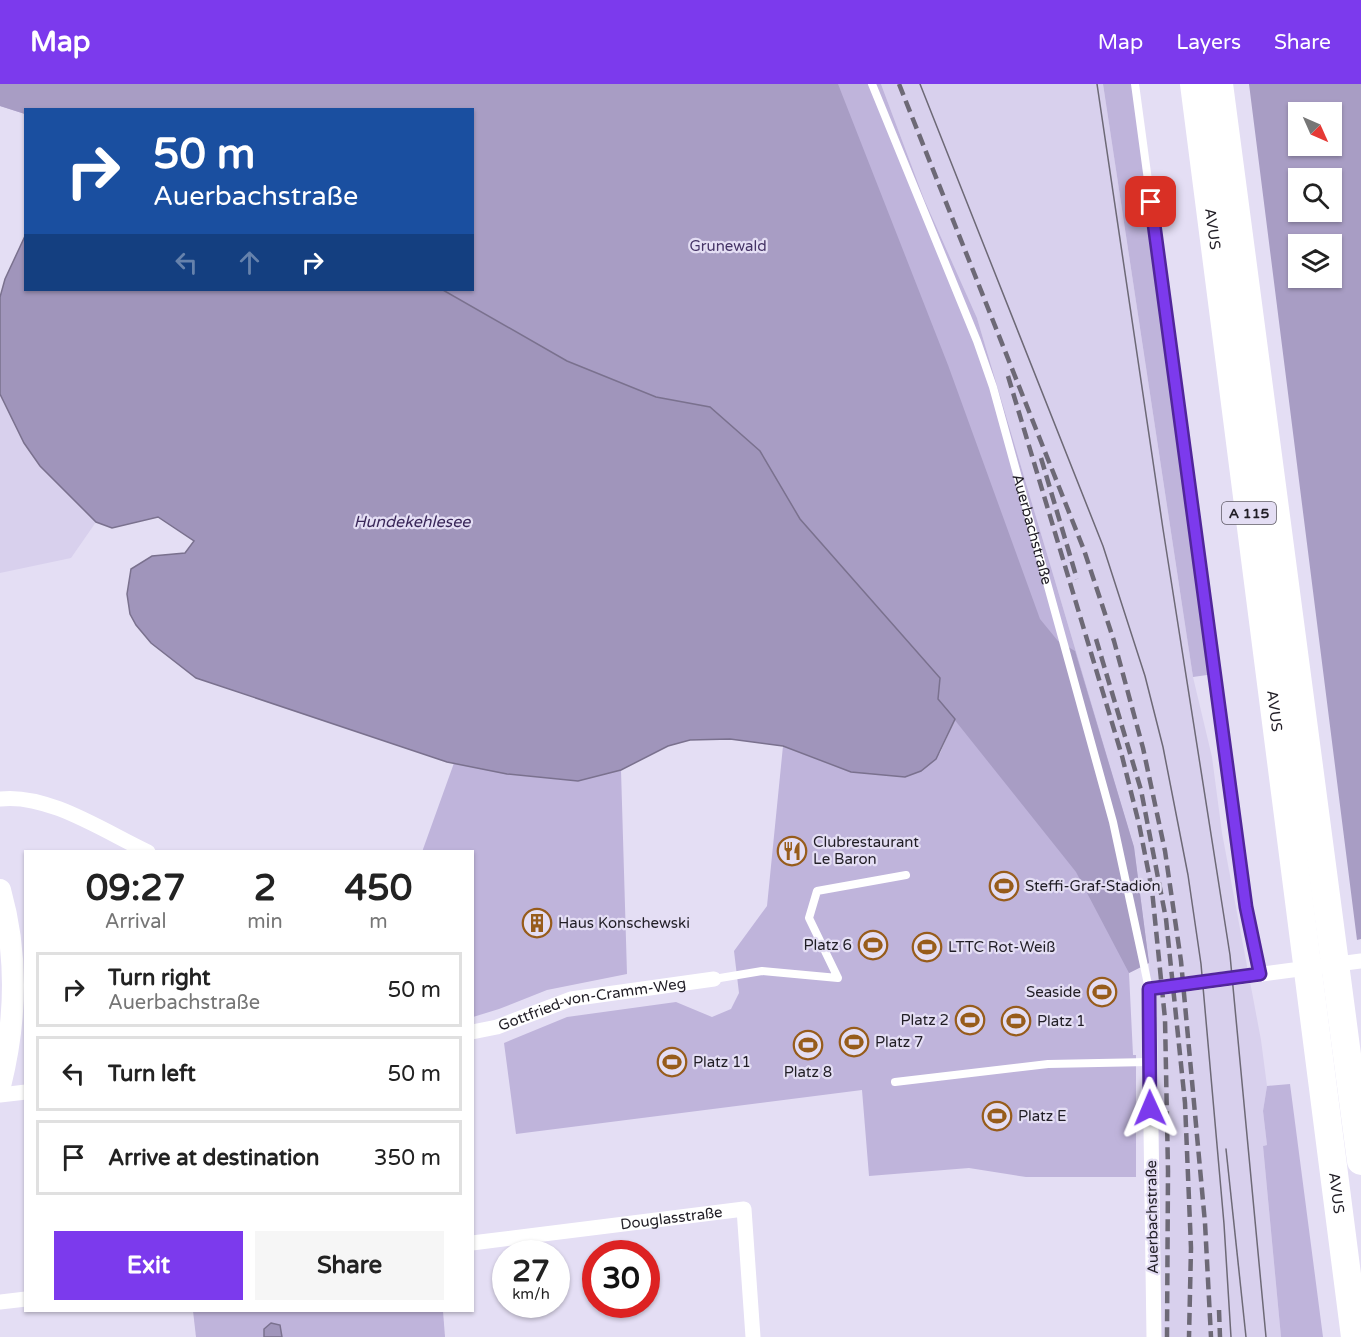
<!DOCTYPE html>
<html lang="en">
<head>
<meta charset="utf-8">
<style>
  :root { --surface:#fff; --page:#f6f6f6; --text:#222; --muted:#767676; --line:#e0e0e0; --accent:#7c3aed }
  body { margin:0; font-family:"Varela Round",sans-serif; background:var(--page); color:var(--text); height:100vh; display:flex; flex-direction:column; font-size:22px; white-space:nowrap }
  * { box-sizing:border-box; margin:0 }
  p { font-size:20px; color:var(--muted) }
  .icon { flex:none; width:33px; height:33px; fill:none; stroke:currentColor; stroke-width:2; stroke-linecap:round; stroke-linejoin:round }
  .map { position:relative; flex:1; overflow:hidden }
  .drawer { position:absolute; left:24px; top:766px; width:450px; height:462px; display:flex; flex-direction:column; background:var(--surface); border-radius:0px; box-shadow:0 2px 4px #0004 }
  .drawer>* { flex:none }
  .hud { position:absolute; left:24px; top:24px; width:450px; height:183px; border-radius:0px; box-shadow:0 2px 4px #0004; background:#1a4fa0; color:#fff; overflow:hidden }
  .needle { width:39px; rotate:135deg }
  .tools { position:absolute; left:1288px; top:18px; display:grid; gap:12px }
  .tools a { display:grid; place-items:center; width:54px; height:54px; border-radius:0px; background:var(--surface); box-shadow:0 2px 4px #0004; font-size:30px }
  .speed { position:absolute; left:492px; top:1156px; display:flex; gap:12px; font-size:30px; font-weight:700; text-align:center }
  .speed>* { display:grid; place-content:center; width:78px; height:78px; border-radius:50%; background:var(--surface); box-shadow:0 2px 4px #0004; line-height:1 }
  .speed small { font-size:15px; font-weight:400 }
  .speed .limit { border:9px solid #d22; background:#fff; color:#111 }
  .pin { position:absolute; display:grid; place-items:center; width:51px; height:51px; color:#fff; margin:-26px; border-radius:12px; box-shadow:0 3px 9px #0006 }
  .me { position:absolute; width:66px; margin:-33px; rotate:359deg; stroke-linejoin:round; filter:drop-shadow(0 0 4px #0008) }
  .turn { display:flex; align-items:center; gap:21px; height:126px; padding:0 30px; font-size:27px }
  .turn .icon { width:78px; height:78px; stroke-width:2.5 }
  .turn b { display:block; font-size:42px; line-height:51px }
  .lanes { display:flex; align-items:center; height:57px; padding:0 30px; background:#0003; justify-content:center; gap:30px; direction:ltr }
  .lanes .off { opacity:.35 }
  .eta { display:flex; justify-content:space-evenly; align-items:center; height:102px; text-align:center }
  .eta b { font-size:36px; font-weight:700; line-height:42px }
  .button { display:flex; gap:12px; margin-top:auto; padding:12px 30px }
  .button a { flex:1; height:69px; border-radius:0px; background:var(--accent); color:#fff; font-size:24px; font-weight:700; line-height:69px; text-align:center }
  .button a+a { background:var(--page); color:var(--text) }
  ul { padding:0; list-style:none }
  li { display:flex; align-items:center; gap:18px; height:75px; margin:0 12px 9px; padding:0 18px; border:3px solid var(--line); border-radius:0px }
  li div { flex:1 }
  li b { display:block; font-size:22px }
  li em { font-style:normal }
  header { display:flex; align-items:center; gap:36px; box-sizing:border-box; height:84px; padding:0 30px; background:var(--accent); color:#fff }
  header strong { font-size:28px }
  nav { display:flex; gap:33px; margin-inline-start:auto; font-size:21px }
  .map>svg:first-child { display:block }
  .built { fill:#d8d0ed }
  .green { fill:#bfb4db }
  .forest { fill:#a89dc4; fill-rule:evenodd }
  .water { fill:#a095bb; stroke:#7a718e; stroke-width:1.5 }
  .lines { fill:none; stroke-linecap:round; stroke-linejoin:round }
  .lane { stroke:#fff; stroke-width:8 }
  .street { stroke:#fff; stroke-width:15 }
  .secondary { stroke:#fff; stroke-width:22 }
  .highway { stroke:#fff; stroke-width:28 }
  .tram { stroke:#6d6976; stroke-width:1.5 }
  .rail { stroke:#6d6976; stroke-width:4.5; stroke-dasharray:12 6; stroke-linecap:butt }
  .route-casing { stroke:#51269a; stroke-width:15 }
  .route { stroke:#7c3aed; stroke-width:10 }
  .labels { text-anchor:middle; stroke-width:4.5; stroke-linejoin:round; paint-order:stroke }
  .shield { fill:#e4def4; stroke:#5c5864; stroke-width:1.5 }
  .shield-label { font-size:14px; font-weight:bold; fill:#211e26 }
  .street-label { font-size:15px; fill:#211e26; stroke:#e4def4 }
  .park-label { font-size:15px; fill:#453366; stroke:#e4def4 }
  .poi-label { font-size:15px; fill:#211e26; stroke:#e4def4; text-anchor:start }
  .water-label { font-size:16px; font-style:italic; fill:#3a2759; stroke:#e4def4 }
</style>
</head>
<body>
<header>
<strong>Map</strong>
<nav><a>Map</a><a>Layers</a><a>Share</a></nav>
</header>
<div class="map">
<svg width="1361" height="1253" viewBox="0 0 1361 1253">
  <rect width="100%" height="100%" fill="#e4def4"/>
  <g class="built">
    <polygon points="881,0 1103,0 1193,593 1212,673 1222,749 1261,956 1267,1002 1263,1027 1267,1061 1263,1062 1281,1253 1161,1253 1158,1080 1149,879 1134,763 977,234 924,115"/>
    <polygon points="0,310 24,359 40,382 96,438 71,474 0,489"/>
  </g>
  <g class="green">
    <polygon points="0,0 881,0 924,115 977,234 1134,763 1149,879 1129,889 1133,971 1136,971 1136,1093 1026,1093 969,1084 869,1092 862,1006 516,1050 504,959 567,933 676,918 712,933 731,925 739,909 734,867 767,822 783,662 851,688 921,687 940,669 955,635 938,615 940,594 710,323 656,313 524,251 443,206 472,206 472,26 26,26 25,30 0,22"/>
    <polygon points="1103,0 1134,0 1214,590 1193,593"/>
    <polygon points="454,679 507,690 578,697 621,686 627,890 547,906 499,925 473,933 472,768 422,768"/>
    <polygon points="1290,1000 1323,1253 1281,1253 1263,1062 1267,1061 1263,1027 1267,1002"/>
    <polygon points="193,1227 443,1227 445,1253 196,1253"/>
  </g>
  <g class="forest">
    <polygon points="0,0 838,0 948,281 1040,535 1058,557 1075,567 1134,763 1149,879 1129,889 1076,788 938,615 940,594 800,435 760,367 710,323 656,313 567,277 443,206 472,206 472,26 26,26 25,30 0,22"/>
    <path d="M1249 0H1361V855L1357 856ZM1299 28H1332V62H1299ZM1299 94H1332V128H1299ZM1299 160H1332V194H1299Z"/>
  </g>
  <g class="water">
    <polygon points="25,152 26,206 443,206 567,277 656,313 710,323 760,367 800,435 940,594 938,615 955,635 936,675 921,687 905,693 851,688 783,662 730,655 690,656 668,662 621,686 578,697 507,690 447,678 196,594 151,559 136,541 130,530 127,510 131,485 152,472 185,469 194,457 158,433 112,444 96,438 40,382 24,359 0,310 0,213 5,195"/>
    <polygon points="271,1239 280,1241 282,1253 264,1253 264,1245"/>
  </g>
  <g class="lines">
    <g class="lane">
      <path id="s1" d="M872 0 977 257 993 303 1113 738 1149 905"/>
      <polyline points="1135,0 1246,823 1260,890"/>
      <polyline points="714,895 762,887 838,894 809,834 817,807 906,791"/>
      <polyline points="895,998 1048,980 1149,978"/>
    </g>
    <g class="street">
      <path d="M0 715C48 709 105 748 148 768"/>
      <path id="s2" d="M472 948 497 943 571 915 714 895"/>
      <polyline points="0,1011 26,1008"/>
      <path id="s3" d="M472 1159 744 1125 753 1253"/>
      <polyline points="0,1218 26,1215"/>
      <polyline points="1154,1253 1149,905 1361,877"/>
    </g>
    <path class="secondary" d="M0 806C18 870 16 938 0 1002"/>
    <g class="highway">
      <path id="s4" d="M1194 0 1355 1253"/>
      <polyline points="1219,0 1361,1077"/>
    </g>
    <g class="tram">
      <polyline points="920,0 1103,462 1145,592 1163,663 1188,791 1201,880 1224,1140 1231,1253"/>
      <polyline points="1097,0 1163,445 1230,871 1266,1253"/>
      <polyline points="1226,1065 1246,1253"/>
    </g>
    <g class="rail">
      <polyline points="899,0 1084,466 1114,557 1143,664 1165,767 1181,877 1205,1139 1211,1253"/>
      <polyline points="1008,292 1122,672 1139,740 1152,806 1165,935 1168,1087 1167,1253"/>
      <polyline points="1041,374 1077,495"/>
      <polyline points="1096,555 1141,706 1166,835 1185,1019 1191,1164 1189,1253"/>
      <polyline points="1219,1226 1220,1253"/>
    </g>
  </g>
  <g class="lines">
    <g class="route-casing">
      <polyline id="route" points="1150,1024 1149,905 1260,890 1246,823 1151,118"/>
    </g>
    <use href="#route" class="route"/>
  </g>
  <defs>
    <g id="restaurant-ring" transform="scale(1.5)"><circle r="9.5" fill="#e4def4" stroke="#975c1b" stroke-width="1.5"/><path d="M-5-6h1v4h1v-4h1v4h1v-4h1v5L-1.5 .5V6h-2V.5L-5-1ZM5-6V6H3V1.5H1.5Q1.5-4 5-6Z" fill="#975c1b"/></g>
    <g id="stadium-ring" transform="scale(1.5)"><circle r="9.5" fill="#e4def4" stroke="#975c1b" stroke-width="1.5"/><path d="M0-5a6.5 5 0 1 0 0 10a6.5 5 0 1 0 0-10ZM-3.5-1.8h7v3.6h-7Z" fill="#975c1b"/></g>
    <g id="building-ring" transform="scale(1.5)"><circle r="9.5" fill="#e4def4" stroke="#975c1b" stroke-width="1.5"/><path d="M-4-6H4V6H1V3H-1V6H-4ZM-2.5-4.3h1.7v1.8h-1.7ZM.8-4.3h1.7v1.8H.8ZM-2.5-1h1.7V.8h-1.7ZM.8-1h1.7V.8H.8Z" fill="#975c1b"/></g>
  </defs>
  <g fill-rule="evenodd">
    <use href="#restaurant-ring" x="792" y="767"/>
    <use href="#stadium-ring" x="1004" y="802"/>
    <use href="#building-ring" x="537" y="839"/>
    <use href="#stadium-ring" x="873" y="861"/>
    <use href="#stadium-ring" x="927" y="863"/>
    <use href="#stadium-ring" x="1102" y="908"/>
    <use href="#stadium-ring" x="970" y="936"/>
    <use href="#stadium-ring" x="1016" y="937"/>
    <use href="#stadium-ring" x="854" y="958"/>
    <use href="#stadium-ring" x="808" y="961"/>
    <use href="#stadium-ring" x="672" y="978"/>
    <use href="#stadium-ring" x="997" y="1032"/>
  </g>
  <g class="labels">
    <rect class="shield" x="1222" y="418" width="54" height="22" rx="4.5"/>
    <g class="shield-label">
      <text x="1249" y="434">A 115</text>
    </g>
    <g class="street-label">
      <text dy="5" stroke="none"><textPath href="#s4" startOffset="146">AVUS</textPath></text>
      <text dy="5" stroke="none"><textPath href="#s1" startOffset="474">Auerbachstraße</textPath></text>
      <text dy="5" stroke="none"><textPath href="#s4" startOffset="632">AVUS</textPath></text>
      <text dy="5" stroke="none"><textPath href="#s2" startOffset="124">Gottfried-von-Cramm-Weg</textPath></text>
      <text dy="5" stroke="none"><textPath href="#s4" startOffset="1118">AVUS</textPath></text>
      <text transform="translate(1152 1133) rotate(-91)" y="5">Auerbachstraße</text>
      <text dy="5" stroke="none"><textPath href="#s3" startOffset="201">Douglasstraße</textPath></text>
    </g>
    <g class="park-label">
      <text x="728" y="167">Grunewald</text>
    </g>
    <g class="poi-label">
      <text x="813" y="763">Clubrestaurant<tspan x="813" dy="17">Le Baron</tspan></text>
      <text x="1025" y="807">Steffi-Graf-Stadion</text>
      <text x="558" y="844">Haus Konschewski</text>
      <text x="852" y="866" text-anchor="end">Platz 6</text>
      <text x="948" y="868">LTTC Rot-Weiß</text>
      <text x="1081" y="913" text-anchor="end">Seaside</text>
      <text x="949" y="941" text-anchor="end">Platz 2</text>
      <text x="1037" y="942">Platz 1</text>
      <text x="875" y="963">Platz 7</text>
      <text x="693" y="983">Platz 11</text>
      <text x="808" y="993" text-anchor="middle">Platz 8</text>
      <text x="1018" y="1037">Platz E</text>
    </g>
    <g class="water-label">
      <text x="412" y="443">Hundekehlesee</text>
    </g>
  </g>
</svg>
<div class="tools">
<a><svg class="needle" viewBox="-14 -14 28 28"><path d="M0-13l5 13h-10z" fill="#e53935"/><path d="M0 13l5-13h-10z" fill="#767676"/></svg></a>
<a><svg class="icon" aria-label="search" viewBox="0 0 24 24"><circle cx="10" cy="10" r="6"/><path d="M15 15l6 6"/></svg></a>
<a><svg class="icon" aria-label="layers" viewBox="0 0 24 24"><path d="M12 4l9 5-9 5-9-5zM3 14l9 5 9-5"/></svg></a>
</div>
<div class="speed"><div>27<small>km/h</small></div><div class="limit">30</div></div>
<div class="pin" style="left:1151px;top:118px;background:#d93025"><svg class="icon" aria-label="arrive" viewBox="0 0 24 24"><path d="M6 21V4h12l-3 4 3 4H6"/></svg></div>
<svg class="me" style="left:1150px;top:1024px" viewBox="-20 -20 40 40"><path d="M0-17L14 15 0 8-14 15z" fill="#7c3aed" stroke="#fff" stroke-width="4"/></svg>
<div class="hud">
<div class="turn"><svg class="icon" aria-label="right" viewBox="0 0 24 24"><path d="M7 20v-9h11M14 6l5 5-5 5"/></svg><div><b>50 m</b>Auerbachstraße</div></div>
<div class="lanes"><svg class="icon off" aria-label="left" viewBox="0 0 24 24"><path d="M17 20v-9H6M10 6l-5 5 5 5"/></svg><svg class="icon off" aria-label="ahead" viewBox="0 0 24 24"><path d="M12 20V5M6 11l6-6 6 6"/></svg><svg class="icon" aria-label="right" viewBox="0 0 24 24"><path d="M7 20v-9h11M14 6l5 5-5 5"/></svg></div>
</div>
<section class="drawer">
<div class="eta">
<div><b>09:27</b><p>Arrival</p></div>
<div><b>2</b><p>min</p></div>
<div><b>450</b><p>m</p></div>
</div>
<ul>
<li><svg class="icon" aria-label="right" viewBox="0 0 24 24"><path d="M7 20v-9h11M14 6l5 5-5 5"/></svg><div><b>Turn right</b><p>Auerbachstraße</p></div><em>50 m</em></li>
<li><svg class="icon" aria-label="left" viewBox="0 0 24 24"><path d="M17 20v-9H6M10 6l-5 5 5 5"/></svg><div><b>Turn left</b></div><em>50 m</em></li>
<li><svg class="icon" aria-label="arrive" viewBox="0 0 24 24"><path d="M6 21V4h12l-3 4 3 4H6"/></svg><div><b>Arrive at destination</b></div><em>350 m</em></li>
</ul>
<div class="button"><a>Exit</a><a>Share</a></div>
</section>
</div>
</body>
</html>
